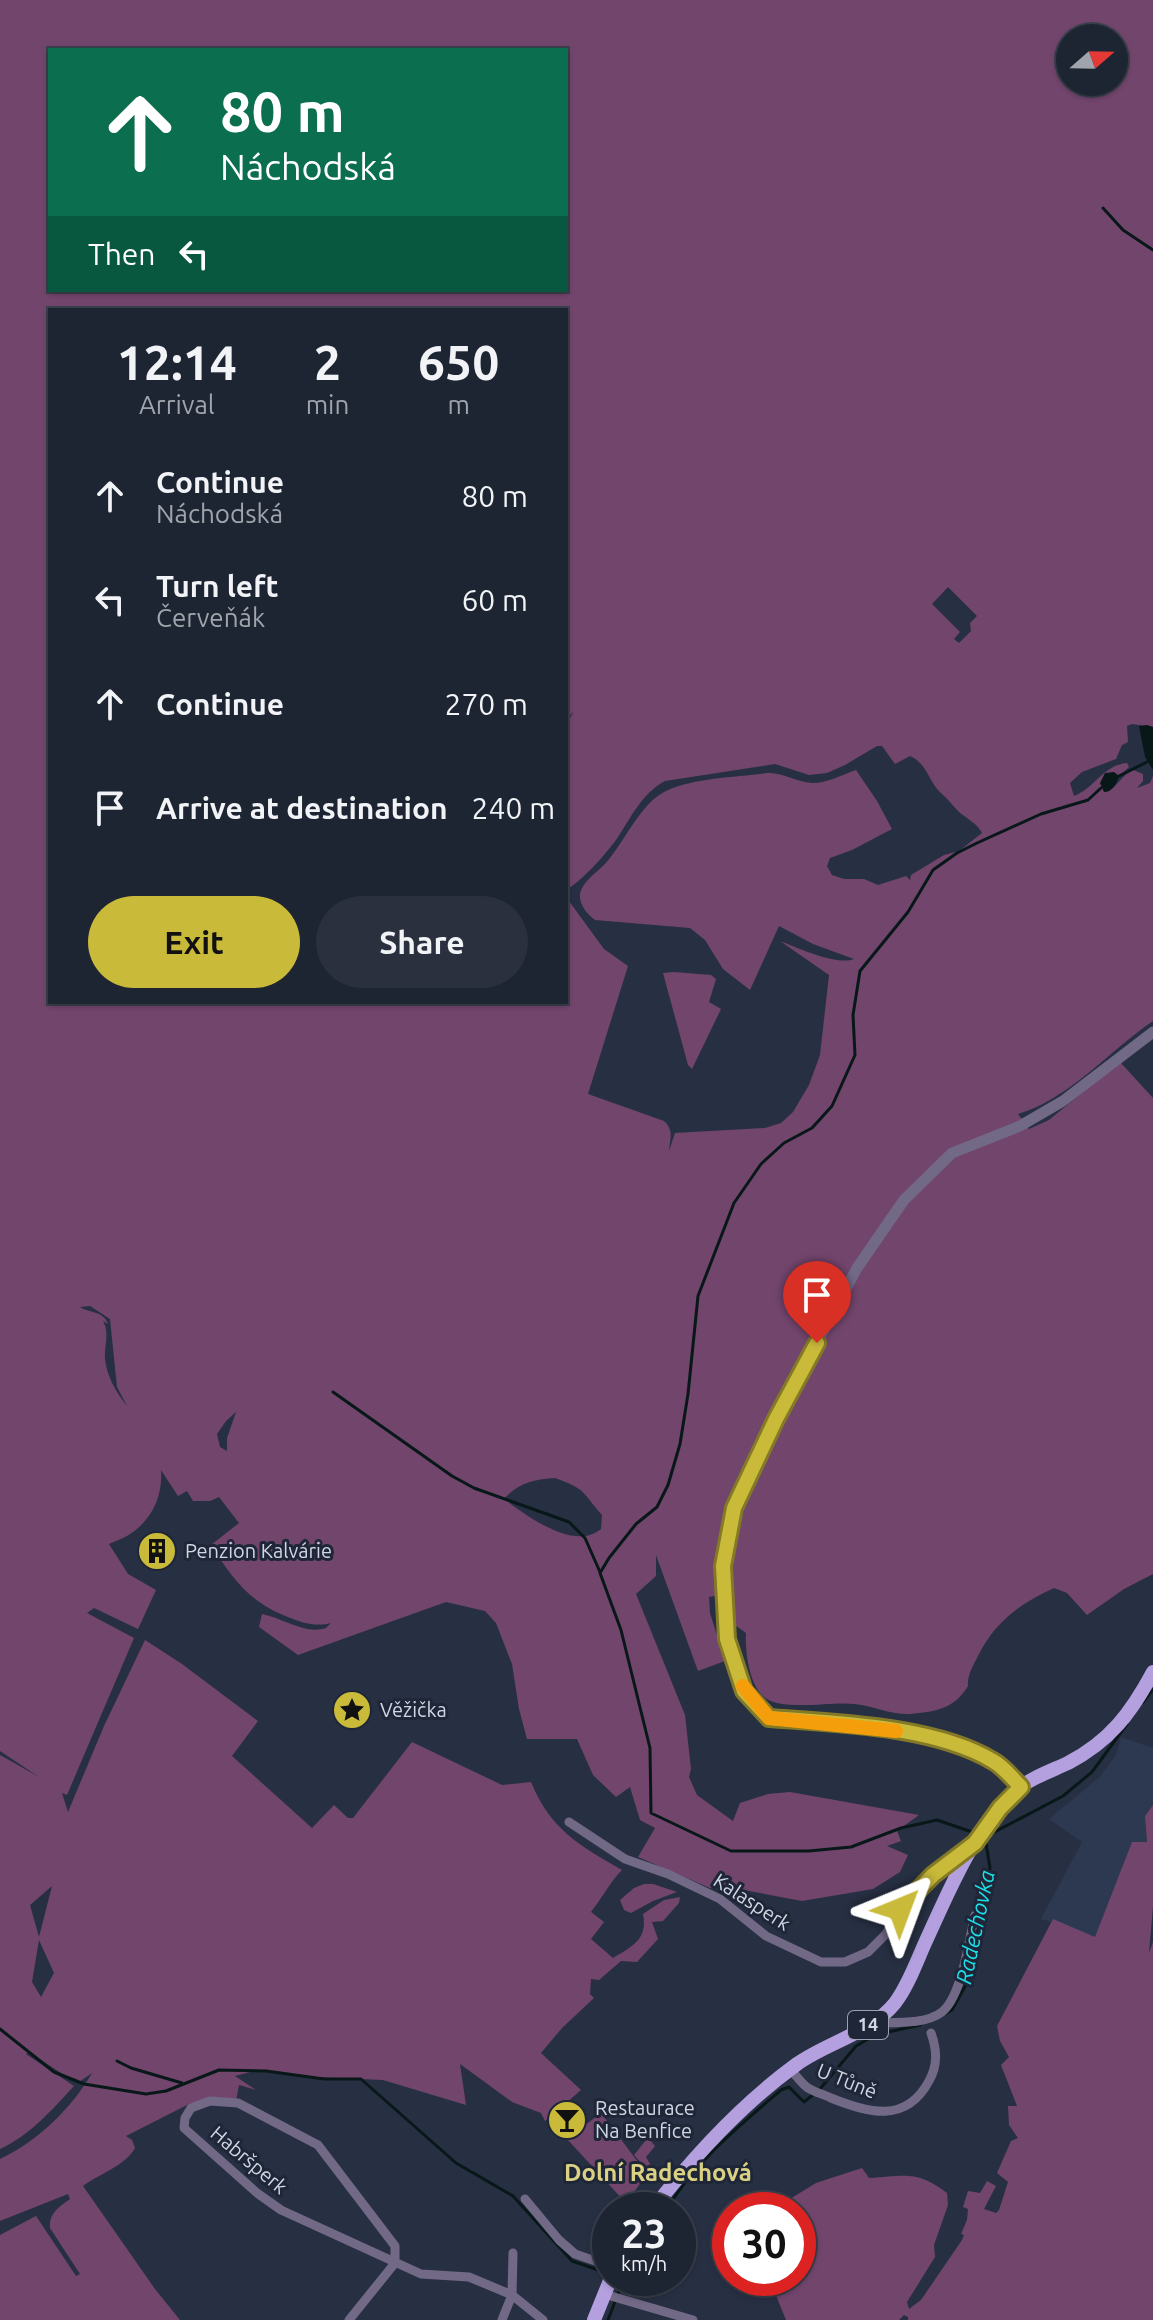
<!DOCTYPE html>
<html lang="en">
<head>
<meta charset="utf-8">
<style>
  :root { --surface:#1d2432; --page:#2a303e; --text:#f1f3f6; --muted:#a0a4ac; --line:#3b414d; --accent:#c9ba3a }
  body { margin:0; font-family:Ubuntu,sans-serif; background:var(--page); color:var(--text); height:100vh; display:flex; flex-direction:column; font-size:30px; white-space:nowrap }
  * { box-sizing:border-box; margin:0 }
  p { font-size:26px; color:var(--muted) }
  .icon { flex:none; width:44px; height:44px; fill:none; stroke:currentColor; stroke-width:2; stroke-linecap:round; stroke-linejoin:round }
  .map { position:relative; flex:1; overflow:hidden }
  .side { position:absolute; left:48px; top:308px; width:520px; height:696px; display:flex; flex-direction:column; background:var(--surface); border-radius:0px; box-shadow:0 2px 6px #0004,0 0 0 2px var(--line) }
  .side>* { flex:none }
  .top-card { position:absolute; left:48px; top:48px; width:520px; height:244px; border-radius:0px; box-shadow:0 2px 6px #0004,0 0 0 2px var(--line); background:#0b6e4f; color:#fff; overflow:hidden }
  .needle { width:52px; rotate:70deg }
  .controls { position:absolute; left:1056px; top:24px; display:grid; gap:16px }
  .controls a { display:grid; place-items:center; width:72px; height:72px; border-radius:50%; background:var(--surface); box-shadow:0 2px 6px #0004,0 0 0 2px var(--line); font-size:40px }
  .speed { position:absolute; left:592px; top:2192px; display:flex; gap:16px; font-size:40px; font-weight:700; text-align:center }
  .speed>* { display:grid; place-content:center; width:104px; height:104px; border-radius:50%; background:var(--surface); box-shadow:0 2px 6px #0004,0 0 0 2px var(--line); line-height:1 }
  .speed small { font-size:20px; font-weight:400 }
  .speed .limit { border:12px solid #d22; background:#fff; color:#111 }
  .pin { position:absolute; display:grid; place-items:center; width:68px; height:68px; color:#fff; margin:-82px -34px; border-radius:50% 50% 50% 0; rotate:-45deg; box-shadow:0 0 8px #0007 }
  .pin .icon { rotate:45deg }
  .me { position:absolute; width:88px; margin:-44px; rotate:44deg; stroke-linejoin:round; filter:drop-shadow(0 0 6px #0008) }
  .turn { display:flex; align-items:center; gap:28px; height:168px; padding:0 40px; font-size:36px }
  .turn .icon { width:104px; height:104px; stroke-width:2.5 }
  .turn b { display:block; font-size:56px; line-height:68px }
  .then { display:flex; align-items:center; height:76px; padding:0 40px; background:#0003; gap:16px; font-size:30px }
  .eta { display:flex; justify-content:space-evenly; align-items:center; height:136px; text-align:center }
  .eta b { font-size:48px; font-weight:600; line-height:56px }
  .primary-button { display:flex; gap:16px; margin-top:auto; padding:16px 40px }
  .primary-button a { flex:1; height:92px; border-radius:48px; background:var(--accent); color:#111; font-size:32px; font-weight:600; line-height:92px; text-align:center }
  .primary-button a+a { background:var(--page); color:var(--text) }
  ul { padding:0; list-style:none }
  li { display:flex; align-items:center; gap:24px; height:104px; padding:0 40px }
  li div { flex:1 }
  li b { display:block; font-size:30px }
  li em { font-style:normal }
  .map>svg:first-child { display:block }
  .built { fill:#2d3851 }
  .green { fill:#72456d; fill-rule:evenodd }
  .water { fill:#081819 }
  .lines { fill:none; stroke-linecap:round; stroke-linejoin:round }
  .stream { stroke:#081819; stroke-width:3 }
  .minor { stroke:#726987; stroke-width:9 }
  .tertiary { stroke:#726987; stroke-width:11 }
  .primary { stroke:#b4a0df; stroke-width:14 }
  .route-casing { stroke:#837926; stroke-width:20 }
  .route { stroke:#c9ba3a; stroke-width:14 }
  .slow { stroke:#f59e0b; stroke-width:14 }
  .labels { text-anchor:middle; stroke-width:6; stroke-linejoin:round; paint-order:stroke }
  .shield { fill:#1e2638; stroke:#9ba1b0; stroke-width:2 }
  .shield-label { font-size:18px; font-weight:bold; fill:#d0d6e3 }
  .poi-label { font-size:20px; fill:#d0d6e3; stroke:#1e2638; text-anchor:start }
  .street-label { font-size:20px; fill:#d0d6e3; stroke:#1e2638 }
  .water-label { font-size:22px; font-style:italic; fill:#1ce0e9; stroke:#1e2638 }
  .quarter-label { font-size:24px; font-weight:bold; fill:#dad182; stroke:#1e2638 }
</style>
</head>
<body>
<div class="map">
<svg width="1153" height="2320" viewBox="0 0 1153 2320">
  <rect width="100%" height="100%" fill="#273043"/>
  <polygon class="built" points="1121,1737 1153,1748 1153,1805 1145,1816 1147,1842 1132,1843 1095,1938 1052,1920 1051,1922 1041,1919 1082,1842 1049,1819 1100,1777 1116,1755"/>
  <g class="green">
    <path d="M0 0H1153V727L1132 724 1127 726 1128 742 1122 745 1116 759 1082 772 1070 783 1074 796C1095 788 1103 765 1127 763L1129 767 1113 782V788L1131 769 1143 774V781L1137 788 1150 783 1153 776V1021C1109 1051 1069 1099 1018 1114L1029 1129 1049 1120 1120 1062 1153 1098V1574L1124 1589 1087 1615 1067 1593 1054 1588C1020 1604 995 1621 978 1656 973 1666 967 1675 968 1686 961 1697 953 1705 940 1709 931 1712 919 1713 910 1714 892 1715 873 1706 855 1704 831 1701 782 1712 764 1697 749 1684 745 1652 746 1633L732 1623 720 1626 715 1596 709 1597 710 1613 725 1661 698 1671 656 1555V1576L636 1594 685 1715 691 1769 689 1777 697 1795 733 1821 740 1803 768 1794 790 1792 919 1815 897 1831 901 1841 887 1846 908 1855 900 1872 873 1889 802 1901 744 1890 710 1888 638 1857 655 1828 640 1820 630 1787 616 1797 593 1775 577 1739H527L519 1709 512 1664 496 1623 485 1611 446 1602 298 1655 259 1627 262 1614C283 1618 305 1635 326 1628L331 1623C316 1627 302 1623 288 1617 249 1602 233 1579 211 1545L239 1523 219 1497 210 1501H193L187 1491 178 1496 161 1470C163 1497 151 1522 127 1536 122 1539 115 1541 109 1544L128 1574 156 1590 138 1629 94 1608 87 1613 134 1638 67 1795 62 1793 68 1812 104 1726 145 1640 182 1664 258 1721 232 1756 312 1828 334 1805 348 1818H353L412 1742 502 1785 531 1782C550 1829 580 1846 622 1870 613 1878 600 1901 591 1912L604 1922 591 1939 613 1958C633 1946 648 1939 643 1914L664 1900 680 1897 679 1903 663 1921 652 1922 658 1939 637 1962 621 1961 599 1980 591 1979 590 1994 594 1998 562 2028 541 2053 581 2090 545 2121 541 2113 512 2102 460 2064 466 2105 383 2080 315 2077 258 2070 235 2076 256 2090 239 2085 236 2101 191 2103 126 2136 132 2140 135 2148C125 2166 99 2174 83 2186L155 2289 180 2320H0V2235L36 2216 76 2276 80 2274 50 2228C49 2213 59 2207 70 2199L68 2194 0 2221V2159C37 2142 72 2108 92 2073L79 2082 67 2077 29 2052 26 2054 74 2086C53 2109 29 2136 0 2149V1755L39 1777 0 1751ZM1070 38H1114V82H1070ZM50 50H566V290H50ZM50 310H566V720L574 711 566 725V890C584 879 603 857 616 840 631 818 641 794 665 781L775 764 809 775 827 773 845 765 877 746H882L895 764 910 756C928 764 928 782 942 794 949 800 953 806 959 812 967 819 977 823 982 833L959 851 944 855 911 875 910 880 906 876 878 885 864 879H844L832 875 827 866 830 858 852 850 892 829 877 801 856 770C841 775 828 783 812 783 796 782 783 772 767 773 737 777 694 778 668 790 639 803 625 843 604 865 596 873 582 882 580 894 579 905 587 914 595 920L690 928 705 940 723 969 750 990 779 926 813 944 854 959C837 966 798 948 780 941L829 975 820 1055 809 1085 793 1112 781 1123 765 1128 675 1133 669 1151C670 1138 674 1130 664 1121L588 1094 628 966 604 949 566 897V1002H50ZM948 587 977 616 970 623 971 631 959 643 954 639 960 632 932 604ZM90 1306 110 1319 117 1387 127 1406C116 1392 107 1377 105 1359 104 1346 110 1333 103 1321L108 1324C104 1311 89 1313 80 1307ZM236 1412 227 1438V1451L220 1447 217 1434 226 1421ZM555 1478C587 1489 583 1494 602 1515L601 1529C574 1552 526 1515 504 1499 518 1483 535 1479 555 1478ZM52 1886 39 1937 30 1905ZM39 1940 54 1973 41 1997 32 1982Z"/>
    <polygon points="674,972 711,975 716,979 709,1002 721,1009 692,1069 688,1065 663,973"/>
    <path d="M1153 1805V1906L1149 1953 1153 1942V2320H908V2317L904 2315 899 2320H786L769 2278H798V2210H772L816 2183 862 2168 869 2178C905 2176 917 2170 947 2193L948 2205 934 2245 935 2257 907 2302 909 2309 921 2300 962 2240 964 2235 961 2234 967 2220 968 2209 963 2207 968 2191 980 2193 987 2181 996 2186 984 2209 996 2213 999 2210 1008 2182 997 2173 1011 2141 1018 2138 1009 2125 1008 2106H1017L1001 2065 1009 2057 1000 2041 997 2026 1053 1919 1095 1937 1132 1842H1147L1145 1816Z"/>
    <polygon points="644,1884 653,1884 677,1892 653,1901 631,1913 624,1910 620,1900 634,1888"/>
    <polygon points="601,2113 647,2174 626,2203 567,2139"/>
    <polygon points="646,2140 650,2140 655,2146 646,2157 650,2164 646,2169 634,2155"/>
  </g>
  <g class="water">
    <polygon points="1147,725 1153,727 1153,770 1145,757 1139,726"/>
    <path d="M1114 772 1119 776C1117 784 1112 792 1104 792L1100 783 1105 773Z"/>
  </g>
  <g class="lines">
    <g class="stream">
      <polyline points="1103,208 1123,230 1153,250"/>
      <polyline points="1117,777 1153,759"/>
      <polyline points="333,1392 452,1476 474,1488 569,1522 585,1538 600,1572"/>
      <polyline points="1143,1702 1153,1689"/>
      <polyline points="975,1833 937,1820 901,1828 851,1847 809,1851 731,1851 651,1813 650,1748 621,1630 600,1573 609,1558 636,1524 657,1507 668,1485 680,1444 688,1394 698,1296 734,1203 761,1164 784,1143 812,1128 832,1106 855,1055 853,1015 860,971 908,912 933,870 957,853 977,843 1041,814 1088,800 1101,788"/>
      <polyline points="945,2014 952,2010 967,1983 990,1868 985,1837 1063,1796 1092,1772 1127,1724"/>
      <polyline points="0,2029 54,2072 84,2084 146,2094 166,2091 219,2070 266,2071 324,2079 361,2079 456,2163 513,2196 572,2261 610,2274"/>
      <polyline points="117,2061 131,2068 182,2083"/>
      <polyline points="820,2089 856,2046 875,2035 920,2025"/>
      <path d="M666 2210C695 2162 739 2126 781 2090L789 2087 804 2102 814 2094"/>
      <polyline points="608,2320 624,2278"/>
    </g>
    <g class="minor">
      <polyline points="569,1822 625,1859 668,1874 720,1899 766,1936 821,1962 845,1962 868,1952 886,1934 900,1909 933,1875 968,1849"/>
      <path d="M873 2023C894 2022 925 2025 942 2012 962 1996 969 1939 975 1915"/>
      <path d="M790 2069C796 2075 801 2083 808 2088 814 2092 823 2094 831 2098 868 2113 906 2124 929 2081 938 2065 937 2050 931 2033"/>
      <polyline points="525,2199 559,2240 575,2254 610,2266"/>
      <polyline points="604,2294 693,2320"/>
      <polyline points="349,2320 395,2263 395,2246 318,2145 238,2103 210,2101 191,2108 185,2118 184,2128 257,2193 281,2210 421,2274 469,2277 512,2295 543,2320"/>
      <polyline points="502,2320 512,2295 513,2253"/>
    </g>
    <path class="tertiary" d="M1021 1787C1012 1778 1004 1767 994 1761 936 1726 836 1723 769 1718L744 1691 727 1639 723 1566 734 1508 776 1419 857 1268 904 1200 952 1153 1020 1126 1063 1101 1153 1032"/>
    <g class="primary">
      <path d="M652 2210C694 2156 742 2104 797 2064 828 2042 871 2033 895 2003 908 1986 916 1963 925 1943 949 1891 972 1833 1014 1792 1028 1779 1051 1771 1068 1763 1110 1741 1131 1713 1153 1672"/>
      <polyline points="594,2320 611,2278"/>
    </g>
  </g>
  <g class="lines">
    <g class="route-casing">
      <path id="route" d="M817 1343 776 1419 734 1508 723 1566 727 1639 744 1691 769 1718C837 1723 935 1726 993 1761 1004 1767 1012 1778 1021 1787L1000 1808 975 1843 933 1875 900 1909"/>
    </g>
    <use href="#route" class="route"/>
    <polyline class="slow" points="743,1686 769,1718 896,1731"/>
  </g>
  <defs>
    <g id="building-disc" transform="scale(2)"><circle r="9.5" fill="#c9ba3a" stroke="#1e2638"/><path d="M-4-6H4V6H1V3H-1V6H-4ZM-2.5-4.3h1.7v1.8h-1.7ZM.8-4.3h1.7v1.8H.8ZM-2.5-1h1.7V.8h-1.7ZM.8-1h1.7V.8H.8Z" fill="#111"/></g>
    <g id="sight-disc" transform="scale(2)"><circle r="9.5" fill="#c9ba3a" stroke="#1e2638"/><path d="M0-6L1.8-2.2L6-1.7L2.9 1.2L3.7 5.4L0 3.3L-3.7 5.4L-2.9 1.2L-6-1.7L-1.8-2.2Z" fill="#111"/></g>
    <g id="bar-disc" transform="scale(2)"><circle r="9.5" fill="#c9ba3a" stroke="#1e2638"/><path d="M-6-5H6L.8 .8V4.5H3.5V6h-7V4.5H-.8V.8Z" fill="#111"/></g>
  </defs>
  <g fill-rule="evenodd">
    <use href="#building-disc" x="157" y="1551"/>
    <use href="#sight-disc" x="352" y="1710"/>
    <use href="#bar-disc" x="567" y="2120"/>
  </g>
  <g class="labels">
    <rect class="shield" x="848" y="2011" width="40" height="28" rx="6"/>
    <g class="shield-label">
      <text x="868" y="2031">14</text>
    </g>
    <g class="poi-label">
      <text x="185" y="1558">Penzion Kalvárie</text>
      <text x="380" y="1717">Věžička</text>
      <text x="595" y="2115">Restaurace<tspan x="595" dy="23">Na Benfice</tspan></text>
    </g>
    <g class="street-label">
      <text transform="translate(752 1902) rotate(33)" y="7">Kalasperk</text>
      <text transform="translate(847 2081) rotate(22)" y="7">U Tůně</text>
      <text transform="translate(249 2160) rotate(40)" y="7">Habršperk</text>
    </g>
    <g class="water-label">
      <text transform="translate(975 1927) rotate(-78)" y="8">Radechovka</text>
    </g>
    <g class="quarter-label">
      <text x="658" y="2181">Dolní Radechová</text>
    </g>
  </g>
</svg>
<div class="controls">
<a><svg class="needle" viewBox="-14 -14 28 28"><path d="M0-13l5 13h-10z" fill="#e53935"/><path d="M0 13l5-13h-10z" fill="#a0a4ac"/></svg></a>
</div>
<div class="speed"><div>23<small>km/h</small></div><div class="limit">30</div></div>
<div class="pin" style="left:817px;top:1343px;background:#d93025"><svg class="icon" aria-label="arrive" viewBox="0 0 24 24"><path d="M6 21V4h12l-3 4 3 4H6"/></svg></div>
<svg class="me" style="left:900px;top:1909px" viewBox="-20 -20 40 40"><path d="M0-17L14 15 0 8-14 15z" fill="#c9ba3a" stroke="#fff" stroke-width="4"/></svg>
<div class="top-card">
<div class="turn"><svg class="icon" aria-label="ahead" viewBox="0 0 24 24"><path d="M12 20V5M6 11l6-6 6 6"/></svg><div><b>80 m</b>Náchodská</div></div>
<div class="then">Then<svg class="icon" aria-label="left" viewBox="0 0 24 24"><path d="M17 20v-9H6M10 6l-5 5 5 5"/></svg></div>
</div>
<section class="side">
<div class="eta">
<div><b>12:14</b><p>Arrival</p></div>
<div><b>2</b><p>min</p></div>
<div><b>650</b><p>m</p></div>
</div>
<ul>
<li><svg class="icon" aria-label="ahead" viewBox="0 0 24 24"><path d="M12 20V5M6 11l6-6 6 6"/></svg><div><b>Continue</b><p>Náchodská</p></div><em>80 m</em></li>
<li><svg class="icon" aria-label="left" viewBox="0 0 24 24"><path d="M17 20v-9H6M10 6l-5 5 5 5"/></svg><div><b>Turn left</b><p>Červeňák</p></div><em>60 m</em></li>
<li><svg class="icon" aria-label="ahead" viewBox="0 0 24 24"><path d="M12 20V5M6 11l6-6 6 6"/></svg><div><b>Continue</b></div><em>270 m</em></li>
<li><svg class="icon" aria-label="arrive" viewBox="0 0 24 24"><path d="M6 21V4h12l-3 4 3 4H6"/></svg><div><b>Arrive at destination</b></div><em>240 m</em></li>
</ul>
<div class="primary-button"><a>Exit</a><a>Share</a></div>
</section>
</div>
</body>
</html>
